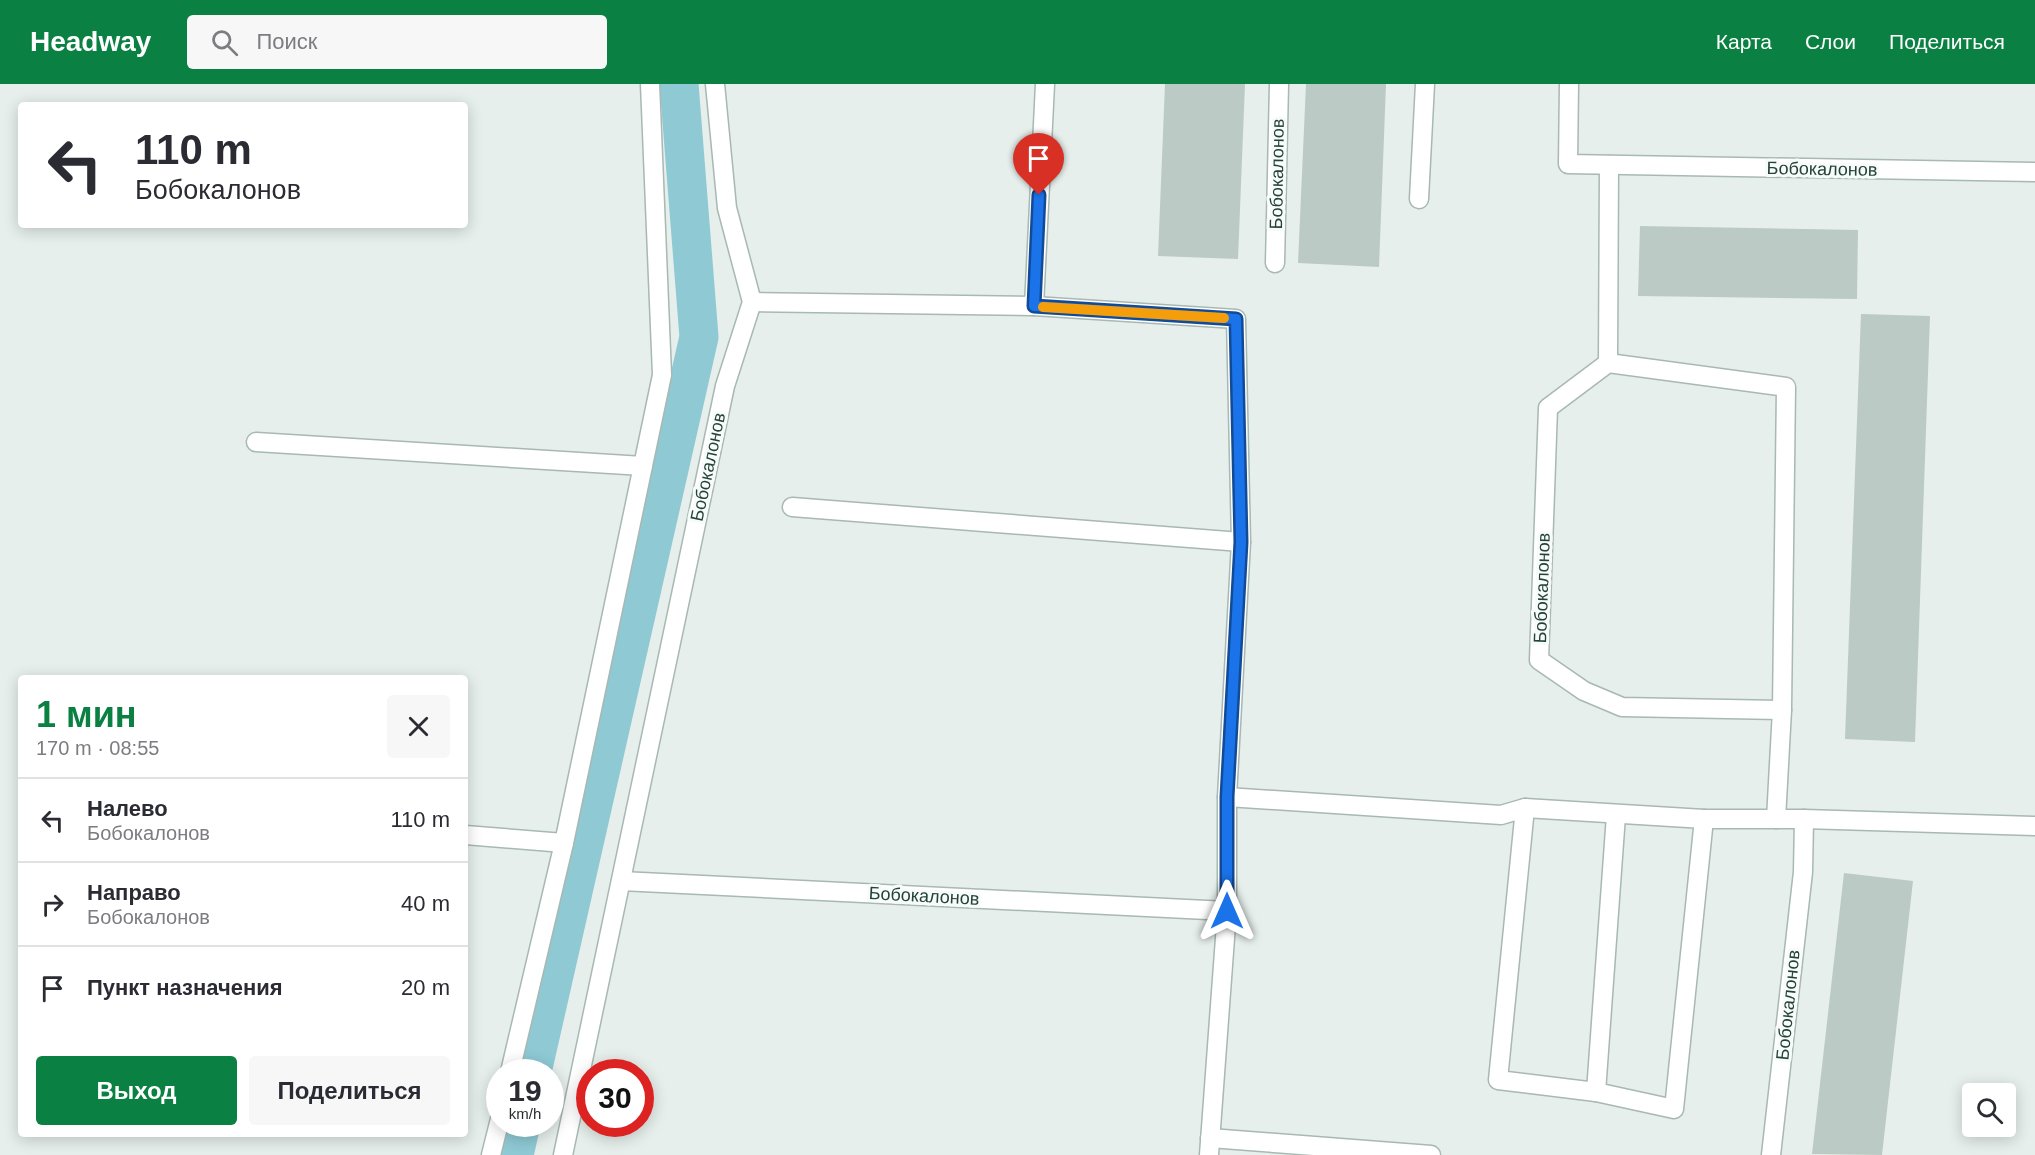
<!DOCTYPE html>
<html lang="ru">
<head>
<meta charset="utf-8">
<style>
  :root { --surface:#fff; --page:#f7f7f7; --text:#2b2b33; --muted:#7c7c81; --line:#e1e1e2; --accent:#0b8043 }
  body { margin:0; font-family:Arial,sans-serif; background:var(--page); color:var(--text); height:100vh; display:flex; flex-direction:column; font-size:22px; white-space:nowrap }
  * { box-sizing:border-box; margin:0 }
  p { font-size:20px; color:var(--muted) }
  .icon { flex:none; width:33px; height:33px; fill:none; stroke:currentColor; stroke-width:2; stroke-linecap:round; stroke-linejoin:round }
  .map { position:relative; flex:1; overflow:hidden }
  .panel { position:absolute; left:18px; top:591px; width:450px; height:462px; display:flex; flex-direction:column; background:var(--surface); border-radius:6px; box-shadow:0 3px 15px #0003 }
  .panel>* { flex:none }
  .guide { position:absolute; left:18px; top:18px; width:450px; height:126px; border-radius:6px; box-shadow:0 3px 15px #0003; background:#fff; color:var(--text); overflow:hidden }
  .fabs { position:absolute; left:1962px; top:999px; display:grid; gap:12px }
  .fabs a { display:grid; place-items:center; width:54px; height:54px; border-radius:6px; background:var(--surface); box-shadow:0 3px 15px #0003; font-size:30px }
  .speed { position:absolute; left:486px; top:975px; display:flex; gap:12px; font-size:30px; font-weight:700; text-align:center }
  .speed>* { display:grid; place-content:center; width:78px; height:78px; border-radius:50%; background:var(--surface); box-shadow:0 3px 15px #0003; line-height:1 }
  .speed small { font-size:15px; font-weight:400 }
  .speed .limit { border:9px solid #d22; background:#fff; color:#111 }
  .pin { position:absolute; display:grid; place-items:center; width:51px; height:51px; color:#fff; margin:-62px -26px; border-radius:50% 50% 50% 0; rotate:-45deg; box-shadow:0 0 6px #0007 }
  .pin .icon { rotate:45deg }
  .me { position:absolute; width:66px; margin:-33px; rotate:0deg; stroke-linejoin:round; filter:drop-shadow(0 0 4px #0008) }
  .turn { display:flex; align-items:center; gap:21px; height:126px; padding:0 18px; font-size:27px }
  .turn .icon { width:78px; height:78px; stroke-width:2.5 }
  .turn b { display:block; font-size:42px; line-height:51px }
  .round { display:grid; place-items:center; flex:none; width:63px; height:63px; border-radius:6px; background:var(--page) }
  .summary { display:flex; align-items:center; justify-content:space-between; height:102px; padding:0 18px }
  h1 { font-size:36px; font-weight:800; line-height:45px; color:var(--accent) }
  .primary-button { display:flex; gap:12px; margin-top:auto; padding:12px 18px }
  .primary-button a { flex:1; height:69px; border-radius:6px; background:var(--accent); color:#fff; font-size:24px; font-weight:800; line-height:69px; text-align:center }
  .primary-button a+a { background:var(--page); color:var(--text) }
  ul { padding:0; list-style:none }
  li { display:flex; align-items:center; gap:18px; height:84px; padding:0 18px; border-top:2px solid var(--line) }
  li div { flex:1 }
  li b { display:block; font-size:22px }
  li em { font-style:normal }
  header { display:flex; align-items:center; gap:36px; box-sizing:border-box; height:84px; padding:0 30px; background:var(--accent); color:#fff }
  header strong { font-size:28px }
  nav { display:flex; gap:33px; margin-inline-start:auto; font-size:21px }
  .search { width:420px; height:54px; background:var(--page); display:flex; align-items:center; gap:15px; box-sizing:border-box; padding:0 21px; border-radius:6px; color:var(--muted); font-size:22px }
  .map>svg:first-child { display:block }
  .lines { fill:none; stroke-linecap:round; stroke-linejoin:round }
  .canal { stroke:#8ec9d4; stroke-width:39 }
  .building { fill:#bbcac4 }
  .minor-casing { stroke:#a8b8b2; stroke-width:21 }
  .minor { stroke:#fff; stroke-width:18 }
  .route-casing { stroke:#114b97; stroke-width:15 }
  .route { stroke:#1a73e8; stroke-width:10 }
  .slow { stroke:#f59e0b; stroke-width:10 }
  .labels { text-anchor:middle; stroke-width:6; stroke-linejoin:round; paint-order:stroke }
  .street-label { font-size:18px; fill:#24423a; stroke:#f7fbf9 }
</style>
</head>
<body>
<header>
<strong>Headway</strong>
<div class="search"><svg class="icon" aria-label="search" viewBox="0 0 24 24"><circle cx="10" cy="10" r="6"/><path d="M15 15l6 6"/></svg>Поиск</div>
<nav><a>Карта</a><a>Слои</a><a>Поделиться</a></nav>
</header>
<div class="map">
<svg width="2035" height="1071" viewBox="0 0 2035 1071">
  <rect width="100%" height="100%" fill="#e6efeb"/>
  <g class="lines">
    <g class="canal">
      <polyline points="532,988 699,253 679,0"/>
      <polyline points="514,1071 521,1040"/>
    </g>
  </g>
  <g class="building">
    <polygon points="1165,0 1245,0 1238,175 1158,172"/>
    <polygon points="1306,0 1386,0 1379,183 1298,179"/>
    <polygon points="1640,142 1858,146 1857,215 1638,212"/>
    <polygon points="1861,230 1930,232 1915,658 1845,655"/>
    <polygon points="1844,789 1913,797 1882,1071 1812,1070"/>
  </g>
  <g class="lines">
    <g class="minor-casing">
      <g id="minor">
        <polyline points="1569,0 1568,80 2035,88"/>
        <polyline points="1419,115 1425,0"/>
        <polyline points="1275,179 1279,0"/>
        <polyline points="752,218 1034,222 1045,0"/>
        <polyline points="1608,279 1786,303 1782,626 1622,623 1584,607 1539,576 1548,324 1608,279 1609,81"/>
        <polyline points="256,358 643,382"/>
        <polyline points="792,423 1241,458 1236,235 1034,222"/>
        <polyline points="1227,713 1501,731 1525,724 1704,735 1804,735 2035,742"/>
        <polyline points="1525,724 1498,996 1596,1008 1674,1025 1704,735"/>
        <polyline points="1776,735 1782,626"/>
        <polyline points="465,751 564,759"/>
        <polyline points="621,797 1227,827 1227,713 1241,458"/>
        <polyline points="510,988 564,759 662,291 650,0"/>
        <polyline points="1596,1008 1616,731"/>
        <polyline points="1210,1054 1431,1071"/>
        <polyline points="491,1071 500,1035"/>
        <polyline points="563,1071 725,302 752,218 727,124 715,0"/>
        <polyline points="1209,1071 1227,827"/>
        <polyline points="1771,1071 1803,788 1804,735"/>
      </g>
    </g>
    <use href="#minor" class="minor"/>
  </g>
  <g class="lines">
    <g class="route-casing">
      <polyline id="route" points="1039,111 1034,222 1236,235 1241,458 1227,713 1227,827"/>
    </g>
    <use href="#route" class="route"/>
    <polyline class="slow" points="1043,223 1224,234"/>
  </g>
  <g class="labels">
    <g class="street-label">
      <text transform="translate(1822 85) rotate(1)" y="6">Бобокалонов</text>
      <text transform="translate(1277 90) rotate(-89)" y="6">Бобокалонов</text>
      <text transform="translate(708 383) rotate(-78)" y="6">Бобокалонов</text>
      <text transform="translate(1542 504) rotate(-88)" y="6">Бобокалонов</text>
      <text transform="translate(924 812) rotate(3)" y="6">Бобокалонов</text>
      <text transform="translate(1788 921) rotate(-84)" y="6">Бобокалонов</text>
    </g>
  </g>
</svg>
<div class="fabs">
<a><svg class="icon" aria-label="search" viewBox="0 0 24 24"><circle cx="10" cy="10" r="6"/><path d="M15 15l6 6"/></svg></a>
</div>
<div class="speed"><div>19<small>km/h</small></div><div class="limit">30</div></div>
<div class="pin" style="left:1039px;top:111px;background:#d93025"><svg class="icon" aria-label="arrive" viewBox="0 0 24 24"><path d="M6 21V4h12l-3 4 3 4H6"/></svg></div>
<svg class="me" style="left:1227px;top:827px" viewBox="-20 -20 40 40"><path d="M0-17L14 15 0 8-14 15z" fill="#1a73e8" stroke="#fff" stroke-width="4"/></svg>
<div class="guide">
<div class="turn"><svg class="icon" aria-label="left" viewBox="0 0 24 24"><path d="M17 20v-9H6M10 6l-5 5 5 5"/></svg><div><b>110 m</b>Бобокалонов</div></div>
</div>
<section class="panel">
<div class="summary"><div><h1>1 мин</h1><p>170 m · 08:55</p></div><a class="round"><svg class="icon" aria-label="close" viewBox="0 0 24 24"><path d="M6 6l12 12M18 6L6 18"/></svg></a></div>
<ul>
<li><svg class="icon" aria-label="left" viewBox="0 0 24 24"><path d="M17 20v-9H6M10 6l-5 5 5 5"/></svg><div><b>Налево</b><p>Бобокалонов</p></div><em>110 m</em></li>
<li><svg class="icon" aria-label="right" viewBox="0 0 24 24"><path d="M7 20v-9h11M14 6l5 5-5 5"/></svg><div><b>Направо</b><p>Бобокалонов</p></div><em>40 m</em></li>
<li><svg class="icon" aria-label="arrive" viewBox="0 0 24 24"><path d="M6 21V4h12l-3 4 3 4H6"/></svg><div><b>Пункт назначения</b></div><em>20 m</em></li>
</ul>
<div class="primary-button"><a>Выход</a><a>Поделиться</a></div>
</section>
</div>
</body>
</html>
